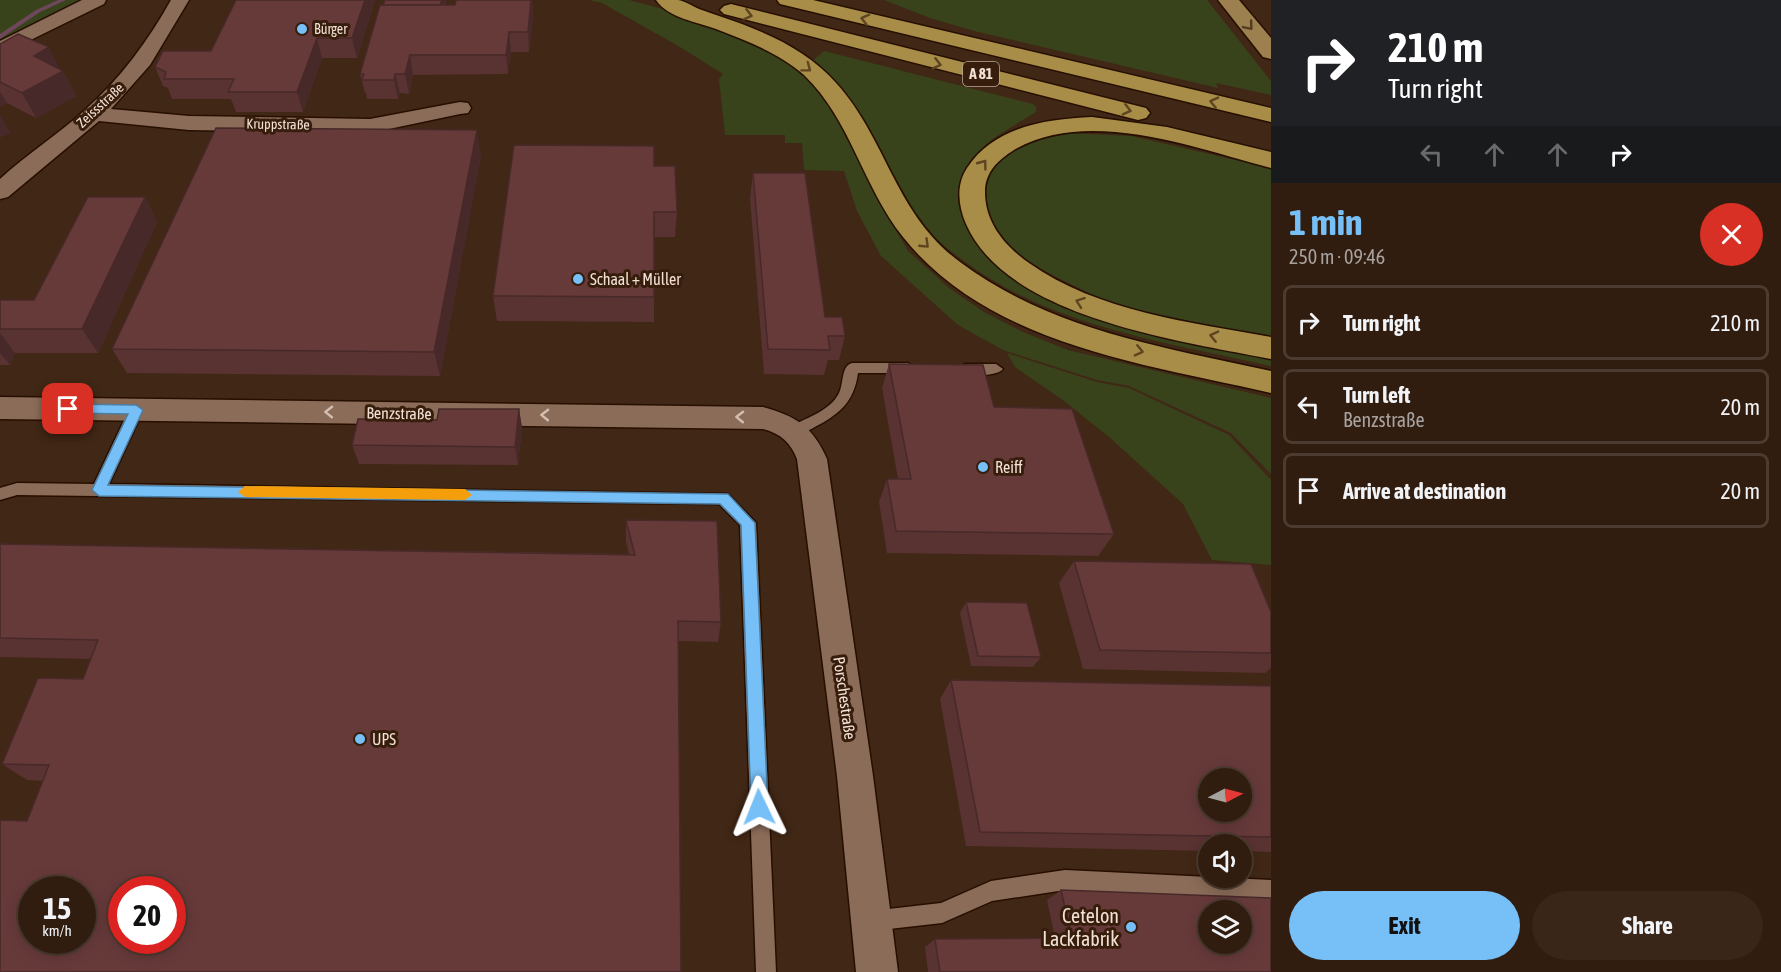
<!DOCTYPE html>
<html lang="en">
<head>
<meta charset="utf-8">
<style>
  :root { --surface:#311d10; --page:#392619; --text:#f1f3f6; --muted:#a8a29f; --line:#4c3b30; --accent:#77c0f7 }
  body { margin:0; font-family:"Asap Condensed",sans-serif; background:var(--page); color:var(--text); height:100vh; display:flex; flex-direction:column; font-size:22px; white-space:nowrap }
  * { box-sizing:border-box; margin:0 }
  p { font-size:20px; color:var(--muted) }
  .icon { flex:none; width:33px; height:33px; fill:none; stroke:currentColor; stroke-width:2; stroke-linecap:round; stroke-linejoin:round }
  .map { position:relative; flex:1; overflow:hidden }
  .side { display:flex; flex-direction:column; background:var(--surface); width:510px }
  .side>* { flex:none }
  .guide { background:#202124; color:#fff; overflow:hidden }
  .needle { width:39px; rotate:84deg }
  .tools { position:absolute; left:1198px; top:768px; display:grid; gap:12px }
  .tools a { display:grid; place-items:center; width:54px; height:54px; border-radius:50%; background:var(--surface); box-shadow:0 3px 15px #0003,0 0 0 2px var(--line); font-size:30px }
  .speed { position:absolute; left:18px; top:876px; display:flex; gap:12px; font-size:30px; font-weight:700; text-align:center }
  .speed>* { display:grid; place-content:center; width:78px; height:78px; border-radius:50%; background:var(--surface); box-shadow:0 3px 15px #0003,0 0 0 2px var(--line); line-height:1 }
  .speed small { font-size:15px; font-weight:400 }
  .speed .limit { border:9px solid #d22; background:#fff; color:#111 }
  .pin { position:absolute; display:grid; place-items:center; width:51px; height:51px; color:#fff; margin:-26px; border-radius:12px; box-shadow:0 3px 9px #0006 }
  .me { position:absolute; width:66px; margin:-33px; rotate:358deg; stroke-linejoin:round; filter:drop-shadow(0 0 4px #0008) }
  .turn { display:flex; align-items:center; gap:21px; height:126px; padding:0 18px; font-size:27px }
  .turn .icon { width:78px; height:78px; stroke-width:2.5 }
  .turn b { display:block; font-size:42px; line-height:51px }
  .lanes { display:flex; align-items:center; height:57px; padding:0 18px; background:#0003; justify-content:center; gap:30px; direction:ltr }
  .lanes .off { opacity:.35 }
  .round { display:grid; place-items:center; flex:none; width:63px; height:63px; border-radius:32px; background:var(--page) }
  .headline { display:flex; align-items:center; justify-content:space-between; height:102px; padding:0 18px }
  h1 { font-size:36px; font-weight:700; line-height:45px; color:var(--accent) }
  .button { display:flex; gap:12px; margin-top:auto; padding:12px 18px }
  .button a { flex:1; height:69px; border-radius:36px; background:var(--accent); color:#111; font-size:24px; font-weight:700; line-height:69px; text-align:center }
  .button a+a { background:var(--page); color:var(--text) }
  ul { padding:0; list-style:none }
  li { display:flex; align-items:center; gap:18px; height:75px; margin:0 12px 9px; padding:0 6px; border:3px solid var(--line); border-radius:9px }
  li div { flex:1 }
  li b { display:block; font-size:22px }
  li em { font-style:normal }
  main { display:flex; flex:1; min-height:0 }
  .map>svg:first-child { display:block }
  .green { fill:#38431c }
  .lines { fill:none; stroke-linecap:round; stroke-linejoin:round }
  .stream { fill:#6f475d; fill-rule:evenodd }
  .service-casing { stroke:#270f00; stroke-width:3 }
  .minor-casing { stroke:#270f00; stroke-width:3 }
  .primary-casing { stroke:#270f00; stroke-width:3 }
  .motorway-casing { stroke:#270f00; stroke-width:3 }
  .service { fill:#8b6c59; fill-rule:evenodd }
  .minor { fill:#8b6c59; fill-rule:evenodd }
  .primary { fill:#9c804f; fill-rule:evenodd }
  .motorway { fill:#a88d49; fill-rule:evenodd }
  .wall { fill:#593232 }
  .shaded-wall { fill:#482929 }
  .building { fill:#673a3a; stroke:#482929; stroke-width:1.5; fill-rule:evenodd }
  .oneway { stroke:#5f4421 }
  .oneway2 { stroke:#553b1f }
  .oneway3 { stroke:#d4beb0 }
  .route { fill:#77c0f7; stroke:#4d7da1; stroke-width:1.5 }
  .slow { fill:#f59e0b }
  .poi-dot { fill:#77c0f7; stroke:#371d0b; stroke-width:2 }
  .labels { text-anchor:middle; stroke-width:6; stroke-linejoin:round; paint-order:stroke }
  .far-poi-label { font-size:14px; fill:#f3e1d6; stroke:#371d0b; text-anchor:start }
  .far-street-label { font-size:14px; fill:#f3e1d6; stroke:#371d0b }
  .shield { fill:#371d0b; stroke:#bba699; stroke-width:1.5 }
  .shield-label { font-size:15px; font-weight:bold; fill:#f3e1d6 }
  .poi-label { font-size:16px; fill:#f3e1d6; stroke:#371d0b; text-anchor:start }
  .street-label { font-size:16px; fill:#f3e1d6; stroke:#371d0b }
  .near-poi-label { font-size:20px; fill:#f3e1d6; stroke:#371d0b; text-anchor:end }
</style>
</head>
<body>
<main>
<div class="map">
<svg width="1271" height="972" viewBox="0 0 1271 972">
  <rect width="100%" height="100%" fill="#412715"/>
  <g class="green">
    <polygon points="0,0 83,0 0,43"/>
    <polygon points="589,0 629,0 670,11 763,47 800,70 833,104 865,167 878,200 908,251 949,288 984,312 1023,332 1068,350 1271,398 1271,474 1231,433 1129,386 1097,380 1003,350 958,325 881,256 857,211 844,171 804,170 802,143 785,143 785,135 725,135 719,79 723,74 680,47 602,3"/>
    <polygon points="884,0 1207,0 1271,81 1271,95 1216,83 1218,88 974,31 930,18"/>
    <path d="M824 51 1033 104 1036 107V112C1003 133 959 151 961 196 962 222 973 238 990 257L1201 344 1271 359V366C1166 342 1053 327 964 261 950 251 934 239 923 225 894 188 881 141 853 104 841 88 826 75 810 63Z"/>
    <path d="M1065 133 1131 136 1271 168V337C1211 325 1146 318 1089 295 1083 293 1085 291 1079 288 1038 269 977 238 986 185 993 149 1034 139 1065 133Z"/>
    <polygon points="1007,353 1097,382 1129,388 1229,435 1271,480 1271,565 1212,560 1183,504 1109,437 1064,401 1015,367"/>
  </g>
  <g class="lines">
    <polygon class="stream" points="58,0 66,0 40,12 0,39 0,34 36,10"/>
    <g class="service-casing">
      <g id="service">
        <path d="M852 363H908L915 368 908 373H858C854 403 838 415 813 428 805 432 799 437 791 434L789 430 791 426C807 418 831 410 839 393 844 383 841 366 852 363Z"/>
        <path d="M965 364H996L1003 369C996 377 965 377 958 369Z"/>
        <polygon points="136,405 143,410 109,484 728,494 756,523 776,972 756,972 740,525 719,504 17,495 0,500 0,488 17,483 94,484 129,410"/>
        <polygon points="1065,870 1271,880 1271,900 1065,890 992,901 942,923 871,931 864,928 861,921 864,914 871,911 941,903 991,881"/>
      </g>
    </g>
    <g class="minor-casing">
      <g id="minor">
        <polygon points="82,0 106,0 104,4 0,55 0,41"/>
        <path d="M171 0H189L150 65 111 109 189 116 370 119 460 102 468 103 471 108 468 113 460 114 370 133 189 130 99 121 8 197 0 199V179C27 154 59 134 86 109 121 78 148 41 171 0Z"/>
        <path d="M0 397 763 407C796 416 813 427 827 459L873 776 898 972H856L837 776 797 459C791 443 780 433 763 429L0 419Z"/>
      </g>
    </g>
    <g class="primary-casing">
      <polygon id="primary" points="1218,0 1239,0 1271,38 1271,59 1263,57"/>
    </g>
    <g class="motorway-casing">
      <g id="motorway">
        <path d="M656 0C663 0 671 0 678 0 685 1 692 6 699 9 713 14 728 19 742 24 778 38 811 54 837 84 887 140 895 214 960 262 1051 330 1163 347 1271 371V393C1145 364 989 345 903 237 863 187 851 120 804 75 779 53 747 41 716 29 697 22 668 18 656 0Z"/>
        <polygon points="777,0 813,0 1271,108 1271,122 780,4"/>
        <polygon points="731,4 1146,108 1150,113 1146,118 1138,120 724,14 720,10 724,6"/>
        <path d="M1092 117 1167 127 1271 152V168C1194 148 1088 107 1014 150 998 160 985 172 985 192 985 223 1005 246 1029 263 1099 312 1189 322 1271 337V359C1181 341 1007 318 966 224 958 205 956 185 967 168 994 126 1047 119 1092 117Z"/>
      </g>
    </g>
    <use href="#service" class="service"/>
    <use href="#minor" class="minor"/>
    <use href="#primary" class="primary"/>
    <use href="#motorway" class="motorway"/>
  </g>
  <g class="wall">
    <polygon points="375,0 357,58 322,58 303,112 236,112 231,99 172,99 168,88 163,86 155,67 211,51"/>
    <polygon points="532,0 533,17 529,52 511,52 508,74 413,75 409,94 400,93 398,99 367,99 366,93 365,93 360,74 446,1 446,5 455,5"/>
    <polygon points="0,44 63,71 76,96 36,118 7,103 0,107"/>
    <polygon points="481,155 440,376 127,373 112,349"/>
    <polygon points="654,166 677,212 675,237 654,237 654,322 497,321 493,296"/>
    <polygon points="753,173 825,317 845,336 839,360 828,360 824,375 764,374 750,198"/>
    <polygon points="145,197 157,222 98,353 15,353 10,365 0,365 0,300 34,300"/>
    <polygon points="889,364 994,407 1114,534 1098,556 887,553 879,502 887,479 898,479 882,388"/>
    <polygon points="519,409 522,428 518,465 359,464 352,445 437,420"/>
    <polygon points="626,520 721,622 718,642 678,641 27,821 43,781 27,780 2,764 83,679 91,659 0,657 0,544 629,554 626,542"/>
    <polygon points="1074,561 1271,612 1271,668 1265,673 1083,669 1059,583"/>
    <polygon points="966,602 1041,657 1033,667 971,666 960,613"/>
    <polygon points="951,680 1271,686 1271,852 1242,851 1242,844 1209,844 1209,851 966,846 940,699"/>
    <polygon points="1061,890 1271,972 928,972 925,947 935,939 1055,938 1047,900"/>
  </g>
  <g class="shaded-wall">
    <polygon points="365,0 375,0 357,58 352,38"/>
    <polygon points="442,0 446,0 446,1 442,20 440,7"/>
    <polygon points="532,0 533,17 529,52 528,32"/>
    <polygon points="509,32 511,52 508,74 506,55"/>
    <polygon points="317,38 322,58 303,112 297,92"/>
    <polygon points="49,47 61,72 63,71 76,96 36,118 22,93 34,56"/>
    <polygon points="410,55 413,75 409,94 405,74"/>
    <polygon points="395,74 400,93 398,99 394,80"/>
    <polygon points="0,92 7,103 0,107"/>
    <polygon points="0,115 11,133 0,138"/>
    <polygon points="477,130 481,155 440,376 434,352"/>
    <polygon points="145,197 157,222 98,353 82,329"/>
    <polygon points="0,333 15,353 10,365 0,353"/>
    <polygon points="519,409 522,428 518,465 515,447"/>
  </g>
  <g class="building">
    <polygon points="236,0 365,0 352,38 317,38 297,92 228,92 234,79 164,79 166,72 155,67 163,51 211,51"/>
    <polygon points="385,0 442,0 440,5 383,5"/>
    <polygon points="456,0 531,0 528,32 509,32 506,55 410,55 405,74 395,74 394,80 362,80 364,74 360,74 380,5 455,5"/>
    <polygon points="18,34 49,47 34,56 63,71 22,93 0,82 0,44"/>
    <polygon points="216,128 477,130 434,352 112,349"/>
    <polygon points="514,145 654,146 654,166 675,166 677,212 654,212 654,297 493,296"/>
    <polygon points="753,173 805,173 825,317 842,317 845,336 828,336 830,350 768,349"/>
    <polygon points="88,197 145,197 82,329 0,329 0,300 34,300"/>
    <polygon points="889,364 983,365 994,407 1072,409 1114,534 896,531 887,479 911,479"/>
    <polygon points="439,409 519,409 515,447 352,445 358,419 437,420"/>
    <path d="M626 520 717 521 721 622 678 621 681 972H0V820L27 821 49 765 2 764 38 678 83 679 98 640 0 638V544L635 555ZM32 890H82V940H32ZM122 890H172V940H122Z"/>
    <polygon points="1074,561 1251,564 1271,612 1271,653 1100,650"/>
    <polygon points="966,602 1027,603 1041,657 978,656"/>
    <path d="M951 680 1271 686V837L980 832ZM1209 778H1242V812H1209Z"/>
    <path d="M1061 890 1271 898V972H940L935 939 1072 938ZM1209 910H1242V944H1209Z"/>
  </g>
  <defs><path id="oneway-chevron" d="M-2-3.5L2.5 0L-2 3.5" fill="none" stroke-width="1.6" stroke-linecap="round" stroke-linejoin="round" transform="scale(1.5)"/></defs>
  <g class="oneway">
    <use href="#oneway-chevron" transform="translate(748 15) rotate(15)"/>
    <use href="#oneway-chevron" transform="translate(865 19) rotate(-166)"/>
    <use href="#oneway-chevron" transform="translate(937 64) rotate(14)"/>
    <use href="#oneway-chevron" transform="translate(807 68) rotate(37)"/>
    <use href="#oneway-chevron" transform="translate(1214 102) rotate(-167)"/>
    <use href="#oneway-chevron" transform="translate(1127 110) rotate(14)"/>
    <use href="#oneway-chevron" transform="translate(983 164) rotate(-53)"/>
    <use href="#oneway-chevron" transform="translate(925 244) rotate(44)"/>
    <use href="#oneway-chevron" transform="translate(1080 302) rotate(-160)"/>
    <use href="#oneway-chevron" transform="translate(1214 336) rotate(-167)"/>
    <use href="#oneway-chevron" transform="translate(1139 351) rotate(13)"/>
  </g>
  <use class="oneway2" href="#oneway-chevron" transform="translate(1249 26) rotate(50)"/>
  <g class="oneway3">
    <use href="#oneway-chevron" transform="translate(329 412) rotate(-179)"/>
    <use href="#oneway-chevron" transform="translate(545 415) rotate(-179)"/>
    <use href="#oneway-chevron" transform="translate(740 417) rotate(-179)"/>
  </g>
  <polygon class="route" points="68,404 136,405 143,410 108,485 728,494 755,523 768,807 765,813 759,815 753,813 751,807 741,525 720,504 99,496 92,490 128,414 68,413 62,409"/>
  <polygon class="slow" points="245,486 465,489 472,495 465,500 245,497 238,492"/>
  <g class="poi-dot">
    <circle cx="302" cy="29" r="6"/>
    <circle cx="578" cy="279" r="6"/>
    <circle cx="983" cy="467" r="6"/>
    <circle cx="360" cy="739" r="6"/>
    <circle cx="1131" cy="927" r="6"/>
  </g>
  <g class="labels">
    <g class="far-poi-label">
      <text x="314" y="34">Bürger</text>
    </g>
    <g class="far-street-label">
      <text transform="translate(100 105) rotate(-43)" y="5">Zeissstraße</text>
      <text transform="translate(278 124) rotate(1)" y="5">Kruppstraße</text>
    </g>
    <rect class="shield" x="963" y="62" width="36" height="24" rx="4.5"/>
    <g class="shield-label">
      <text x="981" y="79">A 81</text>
    </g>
    <g class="poi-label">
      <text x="590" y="285">Schaal + Müller</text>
      <text x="995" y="473">Reiff</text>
      <text x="372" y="745">UPS</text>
    </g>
    <g class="street-label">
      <text transform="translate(399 413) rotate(1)" y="6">Benzstraße</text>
      <text transform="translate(845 698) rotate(82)" y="6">Porschestraße</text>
    </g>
    <g class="near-poi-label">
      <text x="1119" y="923">Cetelon<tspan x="1119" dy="23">Lackfabrik</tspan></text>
    </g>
  </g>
</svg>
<div class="tools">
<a><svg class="needle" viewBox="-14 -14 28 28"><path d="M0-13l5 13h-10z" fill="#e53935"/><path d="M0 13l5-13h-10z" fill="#a8a29f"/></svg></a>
<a><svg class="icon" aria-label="sound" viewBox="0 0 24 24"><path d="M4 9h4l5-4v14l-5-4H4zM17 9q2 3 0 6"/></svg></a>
<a><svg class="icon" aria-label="layers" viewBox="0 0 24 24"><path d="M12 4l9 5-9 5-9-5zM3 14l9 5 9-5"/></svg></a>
</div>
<div class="speed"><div>15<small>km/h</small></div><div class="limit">20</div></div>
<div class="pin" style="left:68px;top:409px;background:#d93025"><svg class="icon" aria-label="arrive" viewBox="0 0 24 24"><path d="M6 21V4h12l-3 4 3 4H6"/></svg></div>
<svg class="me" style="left:759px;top:807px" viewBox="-20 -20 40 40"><path d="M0-17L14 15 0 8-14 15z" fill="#77c0f7" stroke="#fff" stroke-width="4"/></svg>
</div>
<section class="side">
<div class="guide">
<div class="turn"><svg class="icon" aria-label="right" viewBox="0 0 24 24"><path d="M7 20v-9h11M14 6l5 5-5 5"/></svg><div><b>210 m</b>Turn right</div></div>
<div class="lanes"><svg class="icon off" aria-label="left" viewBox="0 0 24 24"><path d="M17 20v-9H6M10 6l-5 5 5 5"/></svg><svg class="icon off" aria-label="ahead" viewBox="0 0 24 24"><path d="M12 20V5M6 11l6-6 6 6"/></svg><svg class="icon off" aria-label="ahead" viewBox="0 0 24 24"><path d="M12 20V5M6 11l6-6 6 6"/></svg><svg class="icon" aria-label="right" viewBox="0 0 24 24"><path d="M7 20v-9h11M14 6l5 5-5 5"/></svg></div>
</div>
<div class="headline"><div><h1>1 min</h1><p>250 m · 09:46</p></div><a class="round" style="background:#d93025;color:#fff"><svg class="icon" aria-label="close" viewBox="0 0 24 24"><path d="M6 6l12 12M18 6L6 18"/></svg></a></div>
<ul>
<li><svg class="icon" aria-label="right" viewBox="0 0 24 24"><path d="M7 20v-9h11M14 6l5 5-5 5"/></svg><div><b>Turn right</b></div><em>210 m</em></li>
<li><svg class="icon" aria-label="left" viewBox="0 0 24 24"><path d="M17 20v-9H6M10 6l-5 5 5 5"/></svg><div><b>Turn left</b><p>Benzstraße</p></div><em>20 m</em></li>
<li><svg class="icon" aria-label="arrive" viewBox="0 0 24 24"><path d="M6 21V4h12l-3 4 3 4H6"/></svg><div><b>Arrive at destination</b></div><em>20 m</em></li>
</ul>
<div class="button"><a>Exit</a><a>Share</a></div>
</section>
</main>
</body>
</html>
